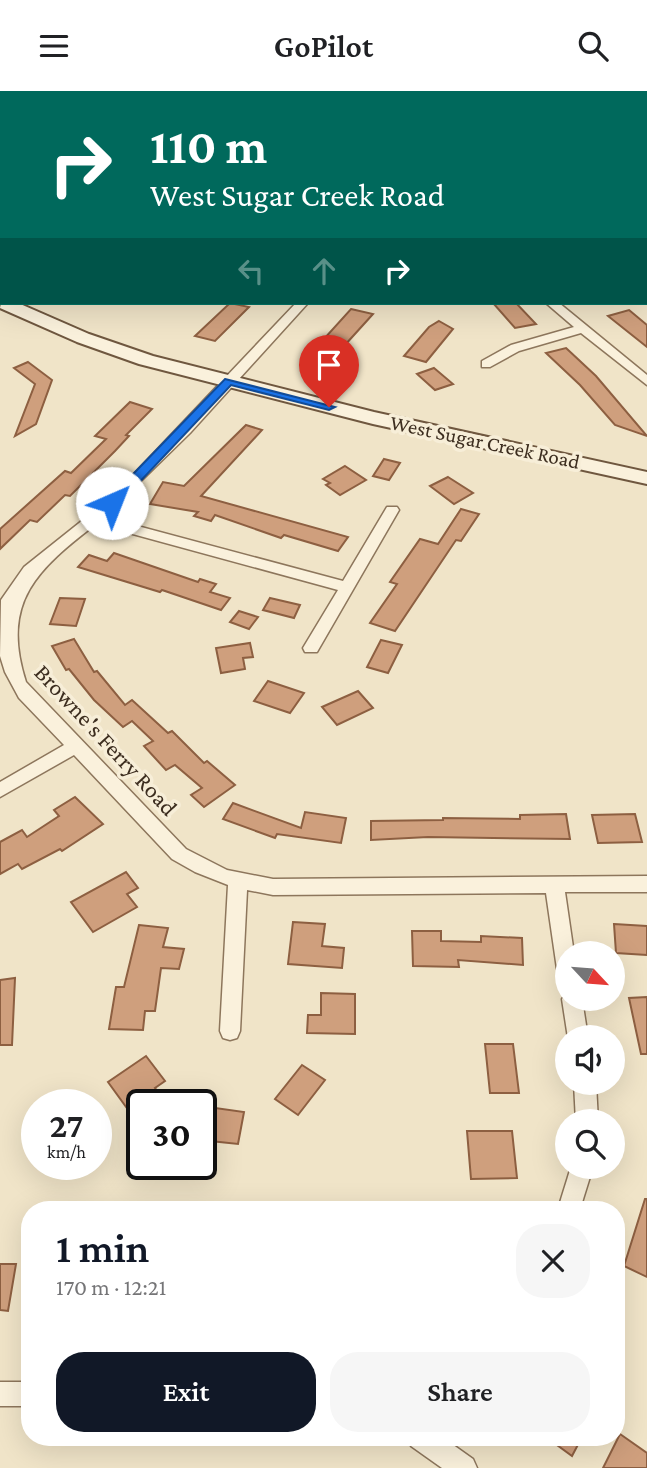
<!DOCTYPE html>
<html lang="en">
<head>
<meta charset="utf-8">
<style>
  :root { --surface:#fff; --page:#f6f6f6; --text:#202124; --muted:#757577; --accent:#111827 }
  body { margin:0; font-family:"Crimson Pro",serif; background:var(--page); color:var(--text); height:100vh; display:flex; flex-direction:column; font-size:26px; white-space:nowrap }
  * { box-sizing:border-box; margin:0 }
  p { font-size:23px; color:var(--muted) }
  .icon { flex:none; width:38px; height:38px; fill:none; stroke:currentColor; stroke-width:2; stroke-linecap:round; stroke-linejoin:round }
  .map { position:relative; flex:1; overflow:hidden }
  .panel { position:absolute; left:21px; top:1110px; width:604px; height:245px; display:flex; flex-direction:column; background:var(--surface); border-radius:28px; box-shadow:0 7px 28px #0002 }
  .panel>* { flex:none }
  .guide { position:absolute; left:0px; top:0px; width:648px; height:214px; box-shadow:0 7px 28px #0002; background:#00695c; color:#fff; overflow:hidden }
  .needle { width:46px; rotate:116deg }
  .buttons { position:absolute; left:555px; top:850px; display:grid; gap:14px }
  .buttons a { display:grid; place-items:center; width:70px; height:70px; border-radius:50%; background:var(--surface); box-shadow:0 7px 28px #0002; font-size:35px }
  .speed { position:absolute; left:21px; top:998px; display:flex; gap:14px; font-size:35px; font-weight:700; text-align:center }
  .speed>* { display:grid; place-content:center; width:91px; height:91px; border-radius:50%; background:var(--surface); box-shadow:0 7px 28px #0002; line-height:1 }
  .speed small { font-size:18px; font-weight:400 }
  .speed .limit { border:4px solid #111; border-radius:10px; background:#fff; color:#111 }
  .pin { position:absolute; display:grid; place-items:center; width:60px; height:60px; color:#fff; margin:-72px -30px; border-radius:50% 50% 50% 0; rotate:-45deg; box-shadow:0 0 7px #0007 }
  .pin .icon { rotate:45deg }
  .me { position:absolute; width:77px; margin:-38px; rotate:44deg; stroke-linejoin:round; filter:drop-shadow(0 0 5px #0008) }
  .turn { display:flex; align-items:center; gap:24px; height:147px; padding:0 35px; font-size:32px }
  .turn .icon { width:91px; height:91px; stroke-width:2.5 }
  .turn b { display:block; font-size:49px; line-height:60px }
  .lanes { display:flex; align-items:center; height:66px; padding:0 35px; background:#0003; justify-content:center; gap:35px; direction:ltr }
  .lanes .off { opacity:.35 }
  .round { display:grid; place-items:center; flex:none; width:74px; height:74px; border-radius:28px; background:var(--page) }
  .summary { display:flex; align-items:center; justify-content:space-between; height:119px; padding:0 35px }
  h1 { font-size:42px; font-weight:600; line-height:52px; color:var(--accent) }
  .primary-button { display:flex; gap:14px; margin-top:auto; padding:14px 35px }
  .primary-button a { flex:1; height:80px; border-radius:28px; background:var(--accent); color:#fff; font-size:28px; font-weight:600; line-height:80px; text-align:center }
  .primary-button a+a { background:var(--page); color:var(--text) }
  header { display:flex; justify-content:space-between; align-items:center; height:91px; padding:0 35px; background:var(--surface); font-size:32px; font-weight:600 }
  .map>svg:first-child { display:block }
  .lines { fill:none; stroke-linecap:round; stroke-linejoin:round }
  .stream { stroke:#6f938a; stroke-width:3.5 }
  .building { fill:#cf9f7d; stroke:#8d5f41; stroke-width:2 }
  .street-casing { stroke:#8d765c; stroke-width:3 }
  .secondary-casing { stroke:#6f573f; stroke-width:4 }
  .street { fill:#faf1dc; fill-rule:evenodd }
  .secondary { fill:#faf1dc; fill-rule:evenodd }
  .route { fill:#1a73e8; stroke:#114b97; stroke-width:2 }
  .labels { text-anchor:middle; stroke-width:7; stroke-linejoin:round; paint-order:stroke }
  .far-street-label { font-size:21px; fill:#3d2e20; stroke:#f7eed8 }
  .street-label { font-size:24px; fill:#3d2e20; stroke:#f7eed8 }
</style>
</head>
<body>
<header><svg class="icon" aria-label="menu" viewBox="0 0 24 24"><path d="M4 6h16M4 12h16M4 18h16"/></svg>GoPilot<svg class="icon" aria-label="search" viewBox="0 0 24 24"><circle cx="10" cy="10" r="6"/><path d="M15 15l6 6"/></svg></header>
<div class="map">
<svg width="647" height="1377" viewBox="0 0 647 1377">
  <rect width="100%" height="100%" fill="#f0e4c8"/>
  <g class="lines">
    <polyline class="stream" points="559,0 561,2"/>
  </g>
  <g class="building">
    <polygon points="230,212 249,216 215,250 195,245"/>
    <polygon points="493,212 516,212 536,233 515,237"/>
    <polygon points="351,218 373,223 325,276 304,270"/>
    <polygon points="629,219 647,234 647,256 608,225"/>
    <polygon points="439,230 453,238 426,271 404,265 429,236"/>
    <polygon points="566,257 596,285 647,345 615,334 580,294 546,262"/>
    <polygon points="28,271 52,289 36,333 15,345 35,293 14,277"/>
    <polygon points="434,277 453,293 435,299 417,283"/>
    <polygon points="130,311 152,318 126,344 129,345 115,360 70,405 65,404 37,431 30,429 0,458 0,438 65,380 71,382 106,348 95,345"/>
    <polygon points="246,334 262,339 201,405 348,446 338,460 284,444 281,447 215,424 211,430 194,425 198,421 150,413 163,391 184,395"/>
    <polygon points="384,368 400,372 389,389 373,385"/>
    <polygon points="345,375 366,389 340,404 326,394 330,392 323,388"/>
    <polygon points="448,386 473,402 454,413 430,395"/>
    <polygon points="461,418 479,423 461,450 456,449 395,540 370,532 397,493 390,491 420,448 438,453"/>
    <polygon points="114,462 198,491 200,488 216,493 210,501 230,507 221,519 162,499 160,501 78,476 89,464 107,470"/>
    <polygon points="60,507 85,508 76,535 50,533"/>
    <polygon points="270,507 300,514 294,527 263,519"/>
    <polygon points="239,520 258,526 249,538 230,531"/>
    <polygon points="74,548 94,581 97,580 125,614 132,609 168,642 172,640 204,672 207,670 235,694 204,716 191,704 202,697 175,674 166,679 144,655 153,650 132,630 123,636 94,609 69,578 66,579 52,555"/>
    <polygon points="381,549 402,554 388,582 367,576"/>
    <polygon points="250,552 253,566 243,567 245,578 221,582 216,557"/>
    <polygon points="268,590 304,602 290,622 254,610"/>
    <polygon points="358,600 373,617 337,634 322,616"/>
    <polygon points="75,706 103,733 62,760 60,758 22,778 18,773 0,783 0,751 22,739 27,746 59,725 54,719"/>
    <polygon points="233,712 301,737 305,721 346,727 341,752 277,743 275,747 223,728"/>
    <polygon points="566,723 570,748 428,746 371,749 371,730 443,729 443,727 520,728 520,724"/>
    <polygon points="635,723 642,751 598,752 592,724"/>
    <polygon points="126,781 138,797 127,803 137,816 93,841 71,811"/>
    <polygon points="293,831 325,833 322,855 344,857 342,877 288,873"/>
    <polygon points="614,833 647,835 647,864 616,862"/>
    <polygon points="139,834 168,837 163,856 184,858 179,878 161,877 155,920 145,920 143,939 109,938 116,896 124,896"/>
    <polygon points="412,840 441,840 441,850 481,851 481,845 522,847 523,874 458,869 459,876 413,875"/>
    <polygon points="15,887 12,954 0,954 0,889"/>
    <polygon points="321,902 355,903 355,943 307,942 308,924 321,924"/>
    <polygon points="647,906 647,963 641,963 629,907"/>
    <polygon points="485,953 513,953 519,1002 490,1002"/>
    <polygon points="146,965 165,990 155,997 163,1008 155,1013 142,1013 142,1038 108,991"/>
    <polygon points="302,974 325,989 298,1024 275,1008"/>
    <polygon points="201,1015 244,1021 238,1053 201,1049"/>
    <polygon points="467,1040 512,1040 517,1087 471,1088"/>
    <polygon points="645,1108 647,1108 647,1186 624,1175"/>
    <polygon points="0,1173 16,1173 8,1220 0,1219"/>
    <polygon points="620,1343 647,1362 647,1377 603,1377"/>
    <polygon points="546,1346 582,1346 572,1365"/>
  </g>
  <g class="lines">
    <g class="street-casing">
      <g id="street">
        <polygon points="217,0 227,0 227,2 218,2"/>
        <polygon points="438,0 451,0 452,2 440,2"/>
        <polygon points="458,0 471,0 457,2"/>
        <rect x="0" y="4" width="2" height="6"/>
        <rect x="0" y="118" width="2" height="7"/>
        <path d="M296 212H308L190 342 104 426 343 490 387 416H397L399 419 317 561H305L303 557 338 499 96 433C38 478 0 510 26 591L186 758 227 779 273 788 647 785V801H565L574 863H567V887L560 884 557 878 546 802 273 804 247 799 240 940 237 947 230 949 223 947 220 940 228 794 195 781 172 768 74 664 0 706V691L64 654 19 607 5 581 0 565 1 509 24 476 93 421 132 385Z"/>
        <polygon points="546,212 559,212 647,284 647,294 581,242 519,260 490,276 482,276 482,270 511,254 574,236"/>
        <polygon points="567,901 567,908 582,908 588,947 568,947 562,908"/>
        <polygon points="574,992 596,992 598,1031 576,1031"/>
        <polygon points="571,1076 593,1076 580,1118 558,1118"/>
        <rect x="0" y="1291" width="30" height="24"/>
        <polygon points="407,1346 442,1346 473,1368 477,1377 442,1377 411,1355"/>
      </g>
    </g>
    <g class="secondary-casing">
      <polygon id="secondary" points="2,207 2,212 18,212 89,243 153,265 374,321 647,381 647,393 373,333 139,273 77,251 0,217"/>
    </g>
    <use href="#street" class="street"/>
    <use href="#secondary" class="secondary"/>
  </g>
  <polygon class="route" points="225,288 335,316 329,319 231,294 117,415 108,415 108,409"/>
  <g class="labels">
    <g class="far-street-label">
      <text transform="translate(485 351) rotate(12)" y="7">West Sugar Creek Road</text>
    </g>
    <g class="street-label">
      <text transform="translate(106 649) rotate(47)" y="8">Browne's Ferry Road</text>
    </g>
  </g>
</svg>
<div class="buttons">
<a><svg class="needle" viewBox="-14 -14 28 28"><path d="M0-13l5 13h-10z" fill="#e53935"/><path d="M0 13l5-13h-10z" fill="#757577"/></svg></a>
<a><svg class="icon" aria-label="sound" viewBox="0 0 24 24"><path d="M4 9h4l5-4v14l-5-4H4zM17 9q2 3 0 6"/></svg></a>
<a><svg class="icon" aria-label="search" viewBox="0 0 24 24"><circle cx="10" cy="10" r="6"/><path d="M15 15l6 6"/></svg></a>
</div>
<div class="speed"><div>27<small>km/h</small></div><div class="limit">30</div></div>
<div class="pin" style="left:329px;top:316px;background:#d93025"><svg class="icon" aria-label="arrive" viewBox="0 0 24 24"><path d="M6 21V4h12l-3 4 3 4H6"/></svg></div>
<svg class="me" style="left:112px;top:412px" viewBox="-20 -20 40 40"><circle r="19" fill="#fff"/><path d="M0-13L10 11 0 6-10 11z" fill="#1a73e8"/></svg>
<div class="guide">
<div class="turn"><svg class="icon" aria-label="right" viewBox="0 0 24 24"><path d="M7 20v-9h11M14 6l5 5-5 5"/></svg><div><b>110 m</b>West Sugar Creek Road</div></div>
<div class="lanes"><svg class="icon off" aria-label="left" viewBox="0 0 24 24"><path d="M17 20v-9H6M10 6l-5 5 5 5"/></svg><svg class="icon off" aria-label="ahead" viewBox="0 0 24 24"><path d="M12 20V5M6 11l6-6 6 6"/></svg><svg class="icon" aria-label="right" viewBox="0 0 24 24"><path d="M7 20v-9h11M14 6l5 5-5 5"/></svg></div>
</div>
<section class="panel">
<div class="summary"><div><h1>1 min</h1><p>170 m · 12:21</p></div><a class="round"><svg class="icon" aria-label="close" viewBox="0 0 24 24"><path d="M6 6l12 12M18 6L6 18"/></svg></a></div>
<div class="primary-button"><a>Exit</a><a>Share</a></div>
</section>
</div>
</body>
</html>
